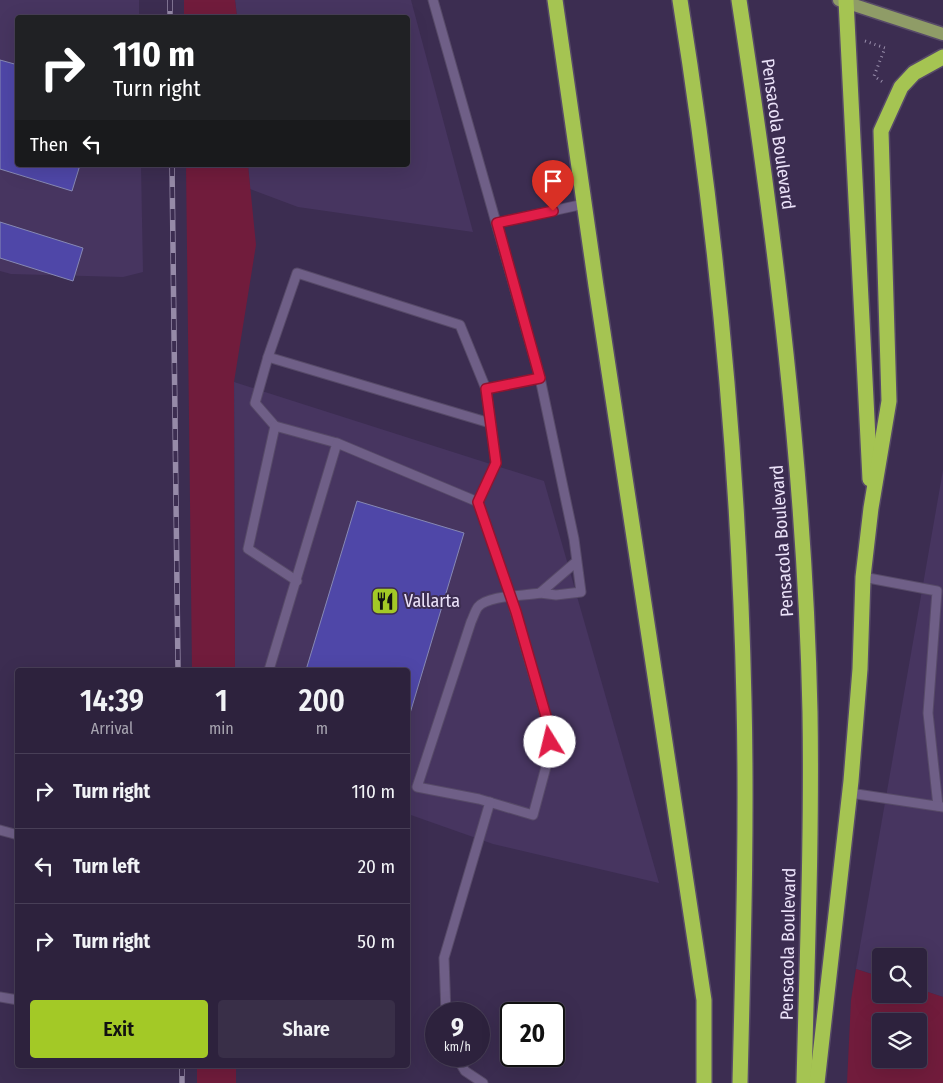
<!DOCTYPE html>
<html lang="en">
<head>
<meta charset="utf-8">
<style>
  :root { --surface:#2d223d; --page:#392f48; --text:#f1f3f6; --muted:#a7a4b0; --line:#483f57; --accent:#a3c926 }
  body { margin:0; font-family:"Fira Sans Condensed",sans-serif; background:var(--page); color:var(--text); height:100vh; display:flex; flex-direction:column; font-size:19px; white-space:nowrap }
  * { box-sizing:border-box; margin:0 }
  p { font-size:16px; color:var(--muted) }
  .icon { flex:none; width:28px; height:28px; fill:none; stroke:currentColor; stroke-width:2; stroke-linecap:round; stroke-linejoin:round }
  .map { position:relative; flex:1; overflow:hidden }
  .drawer { position:absolute; left:15px; top:668px; width:395px; height:400px; display:flex; flex-direction:column; background:var(--surface); border-radius:5px; box-shadow:0 5px 20px #0002,0 0 0 1px var(--line) }
  .drawer>* { flex:none }
  .hud { position:absolute; left:15px; top:15px; width:395px; height:152px; border-radius:5px; box-shadow:0 5px 20px #0002,0 0 0 1px var(--line); background:#202124; color:#fff; overflow:hidden }
  .fabs { position:absolute; left:872px; top:948px; display:grid; gap:10px }
  .fabs a { display:grid; place-items:center; width:55px; height:55px; border-radius:5px; background:var(--surface); box-shadow:0 5px 20px #0002,0 0 0 1px var(--line); font-size:25px }
  .speed { position:absolute; left:425px; top:1002px; display:flex; gap:10px; font-size:25px; font-weight:700; text-align:center }
  .speed>* { display:grid; place-content:center; width:65px; height:65px; border-radius:50%; background:var(--surface); box-shadow:0 5px 20px #0002,0 0 0 1px var(--line); line-height:1 }
  .speed small { font-size:12px; font-weight:400 }
  .speed .limit { border:2px solid #111; border-radius:8px; background:#fff; color:#111 }
  .pin { position:absolute; display:grid; place-items:center; width:42px; height:42px; color:#fff; margin:-51px -21px; border-radius:50% 50% 50% 0; rotate:-45deg; box-shadow:0 0 5px #0007 }
  .pin .icon { rotate:45deg }
  .me { position:absolute; width:55px; margin:-28px; rotate:351deg; stroke-linejoin:round; filter:drop-shadow(0 0 4px #0008) }
  .turn { display:flex; align-items:center; gap:18px; height:105px; padding:0 15px; font-size:22px }
  .turn .icon { width:65px; height:65px; stroke-width:2.5 }
  .turn b { display:block; font-size:35px; line-height:42px }
  .then { display:flex; align-items:center; height:48px; padding:0 15px; background:#0003; gap:10px; font-size:19px }
  .eta { display:flex; justify-content:space-evenly; align-items:center; height:85px; text-align:center }
  .eta b { font-size:30px; font-weight:600; line-height:35px }
  .primary-button { display:flex; gap:10px; margin-top:auto; padding:10px 15px }
  .primary-button a { flex:1; height:58px; border-radius:5px; background:var(--accent); color:#111; font-size:20px; font-weight:600; line-height:58px; text-align:center }
  .primary-button a+a { background:var(--page); color:var(--text) }
  ul { padding:0; list-style:none }
  li { display:flex; align-items:center; gap:15px; height:75px; padding:0 15px; border-top:1px solid var(--line) }
  li div { flex:1 }
  li b { display:block; font-size:19px }
  li em { font-style:normal }
  .map>svg:first-child { display:block }
  .built { fill:#473560 }
  .green { fill:#711c3c; fill-rule:evenodd }
  .building { fill:#4f47a8; stroke:#8789b4 }
  .lines { fill:none; stroke-linecap:round; stroke-linejoin:round }
  .lane-casing { stroke:#574a68; stroke-width:11 }
  .primary-casing { stroke:#574a68; stroke-width:15 }
  .highway-casing { stroke:#574a68; stroke-width:18 }
  .path { stroke:#9b90ad; stroke-width:3; stroke-dasharray:1 4; stroke-linecap:butt }
  .lane { stroke:#6f5f87; stroke-width:9 }
  .primary { stroke:#8f9c67; stroke-width:12 }
  .highway { stroke:#a5c452; stroke-width:15 }
  .rail-casing { stroke:#968aa8; stroke-width:5.5 }
  .rail { stroke:#3c2d51; stroke-width:4; stroke-dasharray:11; stroke-linecap:butt }
  .route-casing { stroke:#92132f; stroke-width:12 }
  .route { stroke:#e11d48; stroke-width:9 }
  .labels { text-anchor:middle; stroke-width:4; stroke-linejoin:round; paint-order:stroke }
  .street-label { font-size:18px; fill:#ebe2f9; stroke:#3c2d51 }
  .poi-label { font-size:18px; fill:#ebe2f9; stroke:#3c2d51; text-anchor:start }
</style>
</head>
<body>
<div class="map">
<svg width="943" height="1083" viewBox="0 0 943 1083">
  <rect width="100%" height="100%" fill="#3c2d51"/>
  <g class="built">
    <polygon points="0,0 139,0 139,17 18,18 18,165 141,165 143,272 123,277 11,274 0,271"/>
    <polygon points="235,0 411,0 473,232 298,207 250,189 248,165 408,165 408,18 237,17"/>
    <polygon points="234,382 544,481 659,883 493,844 408,814 408,670 235,670"/>
    <polygon points="943,470 943,997 919,989 919,956 881,956 881,977 856,969"/>
  </g>
  <g class="green">
    <polygon points="184,0 235,0 237,17 184,17"/>
    <polygon points="186,165 248,165 256,245 234,382 235,670 192,670"/>
    <path d="M856 969 881 977V994H919V989L943 997V1083H847L851 1000ZM881 1021H919V1059H881Z"/>
    <rect x="197" y="1065" width="39" height="18"/>
  </g>
  <g class="building">
    <polygon points="0,60 18,65 18,165 80,165 72,191 0,169"/>
    <polygon points="0,222 83,248 73,281 0,258"/>
    <polygon points="357,501 464,533 408,720 408,670 306,670"/>
  </g>
  <g class="lines">
    <g class="lane-casing">
      <g id="lane">
        <polyline points="433,0 540,378 574,539 581,592 556,595 540,593 576,562"/>
        <polyline points="497,223 584,204"/>
        <polyline points="268,357 255,403 275,426"/>
        <polyline points="486,389 460,325 297,273 268,357 490,423"/>
        <polyline points="478,502 496,463 486,389 540,378"/>
        <polyline points="863,577 937,591 928,713 938,806"/>
        <polyline points="297,581 248,549 275,426 337,443"/>
        <path d="M269 670 337 443 478 502 511 597 550 732V752L533 815 479 799 417 787 471 622C473 618 475 611 478 607 488 595 524 596 540 593"/>
        <polyline points="850,793 943,807"/>
        <polyline points="0,830 18,835"/>
        <polyline points="0,997 18,1000"/>
        <polyline points="446,1014 444,958 490,802"/>
        <polyline points="456,1056 465,1071 483,1083"/>
      </g>
    </g>
    <g class="primary-casing">
      <polyline id="primary" points="839,0 943,34"/>
    </g>
    <g class="highway-casing">
      <g id="highway">
        <polyline points="555,0 596,286 704,1000 704,1083"/>
        <path d="M680 0C717 231 739 467 744 701 747 828 743 956 740 1083"/>
        <path d="M739 0C775 236 805 473 810 712 812 835 807 959 804 1083"/>
        <polyline points="846,0 870,479"/>
        <polyline points="817,1083 851,781 860,669 863,577 871,508 889,401 881,131 901,87 914,73 943,57"/>
      </g>
    </g>
    <polyline class="path" points="865,41 885,48 874,76 884,83"/>
    <use href="#lane" class="lane"/>
    <use href="#primary" class="primary"/>
    <use href="#highway" class="highway"/>
    <g class="rail-casing">
      <g id="rail">
        <polyline points="170,0 170,18"/>
        <polyline points="172,165 178,670"/>
        <polyline points="182,1065 182,1083"/>
      </g>
    </g>
    <use href="#rail" class="rail"/>
  </g>
  <g class="lines">
    <g class="route-casing">
      <polyline id="route" points="550,742 546,716 516,612 478,502 496,463 486,389 540,378 497,223 553,211"/>
    </g>
    <use href="#route" class="route"/>
  </g>
  <defs>
    <g id="restaurant-square" transform="scale(1.4375)"><rect x="-9" y="-9" width="18" height="18" rx="4" fill="#a3c926" stroke="#3c2d51"/><path d="M-5-6h1v4h1v-4h1v4h1v-4h1v5L-1.5 .5V6h-2V.5L-5-1ZM5-6V6H3V1.5H1.5Q1.5-4 5-6Z" fill="#111"/></g>
  </defs>
  <g fill-rule="evenodd">
    <use href="#restaurant-square" x="385" y="601"/>
  </g>
  <g class="labels">
    <g class="street-label">
      <text transform="translate(778 134) rotate(82)" y="6">Pensacola Boulevard</text>
      <text transform="translate(782 541) rotate(-94)" y="6">Pensacola Boulevard</text>
      <text transform="translate(788 944) rotate(-89)" y="6">Pensacola Boulevard</text>
    </g>
    <g class="poi-label">
      <text x="404" y="607">Vallarta</text>
    </g>
  </g>
</svg>
<div class="fabs">
<a><svg class="icon" aria-label="search" viewBox="0 0 24 24"><circle cx="10" cy="10" r="6"/><path d="M15 15l6 6"/></svg></a>
<a><svg class="icon" aria-label="layers" viewBox="0 0 24 24"><path d="M12 4l9 5-9 5-9-5zM3 14l9 5 9-5"/></svg></a>
</div>
<div class="speed"><div>9<small>km/h</small></div><div class="limit">20</div></div>
<div class="pin" style="left:553px;top:211px;background:#d93025"><svg class="icon" aria-label="arrive" viewBox="0 0 24 24"><path d="M6 21V4h12l-3 4 3 4H6"/></svg></div>
<svg class="me" style="left:550px;top:742px" viewBox="-20 -20 40 40"><circle r="19" fill="#fff"/><path d="M0-13L10 11 0 6-10 11z" fill="#e11d48"/></svg>
<div class="hud">
<div class="turn"><svg class="icon" aria-label="right" viewBox="0 0 24 24"><path d="M7 20v-9h11M14 6l5 5-5 5"/></svg><div><b>110 m</b>Turn right</div></div>
<div class="then">Then<svg class="icon" aria-label="left" viewBox="0 0 24 24"><path d="M17 20v-9H6M10 6l-5 5 5 5"/></svg></div>
</div>
<section class="drawer">
<div class="eta">
<div><b>14:39</b><p>Arrival</p></div>
<div><b>1</b><p>min</p></div>
<div><b>200</b><p>m</p></div>
</div>
<ul>
<li><svg class="icon" aria-label="right" viewBox="0 0 24 24"><path d="M7 20v-9h11M14 6l5 5-5 5"/></svg><div><b>Turn right</b></div><em>110 m</em></li>
<li><svg class="icon" aria-label="left" viewBox="0 0 24 24"><path d="M17 20v-9H6M10 6l-5 5 5 5"/></svg><div><b>Turn left</b></div><em>20 m</em></li>
<li><svg class="icon" aria-label="right" viewBox="0 0 24 24"><path d="M7 20v-9h11M14 6l5 5-5 5"/></svg><div><b>Turn right</b></div><em>50 m</em></li>
</ul>
<div class="primary-button"><a>Exit</a><a>Share</a></div>
</section>
</div>
</body>
</html>
